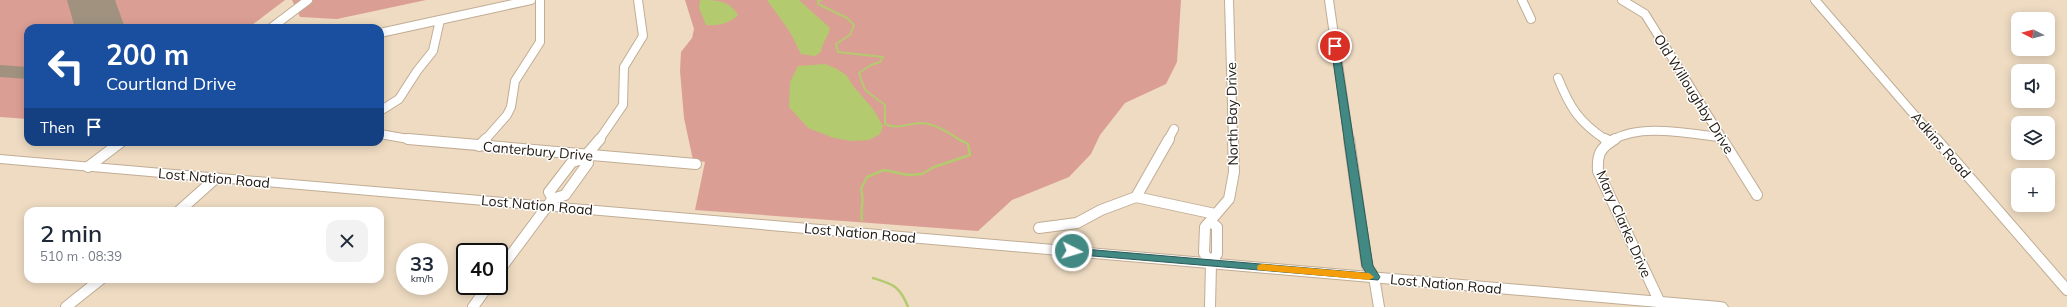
<!DOCTYPE html>
<html lang="en">
<head>
<meta charset="utf-8">
<style>
  :root { --surface:#fff; --page:#f2f2f3; --text:#1f2937; --muted:#747a83 }
  body { margin:0; font-family:Mulish,sans-serif; background:var(--page); color:var(--text); height:100vh; display:flex; flex-direction:column; font-size:15px; white-space:nowrap }
  * { box-sizing:border-box; margin:0 }
  p { font-size:13px; color:var(--muted) }
  .icon { flex:none; width:22px; height:22px; fill:none; stroke:currentColor; stroke-width:2; stroke-linecap:round; stroke-linejoin:round }
  .map { position:relative; flex:1; overflow:hidden }
  .sheet { position:absolute; left:24px; top:207px; width:360px; height:76px; display:flex; flex-direction:column; background:var(--surface); border-radius:12px; box-shadow:0 2px 10px #0003 }
  .sheet>* { flex:none }
  .top-card { position:absolute; left:24px; top:24px; width:360px; height:122px; border-radius:12px; box-shadow:0 2px 10px #0003; background:#1a4fa0; color:#fff; overflow:hidden }
  .needle { width:26px; rotate:276deg }
  .fabs { position:absolute; left:2011px; top:12px; display:grid; gap:8px }
  .fabs a { display:grid; place-items:center; width:44px; height:44px; border-radius:8px; background:var(--surface); box-shadow:0 2px 10px #0003; font-size:20px }
  .speed { position:absolute; left:396px; top:243px; display:flex; gap:8px; font-size:20px; font-weight:700; text-align:center }
  .speed>* { display:grid; place-content:center; width:52px; height:52px; border-radius:50%; background:var(--surface); box-shadow:0 2px 10px #0003; line-height:1 }
  .speed small { font-size:10px; font-weight:400 }
  .speed .limit { border:2px solid #111; border-radius:6px; background:#fff; color:#111 }
  .pin { position:absolute; display:grid; place-items:center; width:34px; height:34px; color:#fff; margin:-17px; border:2px solid #fff; border-radius:50%; box-shadow:0 1px 4px #0007 }
  .me { position:absolute; width:44px; margin:-22px; rotate:95deg; stroke-linejoin:round; filter:drop-shadow(0 0 3px #0008) }
  .turn { display:flex; align-items:center; gap:14px; height:84px; padding:0 16px; font-size:18px }
  .turn .icon { width:52px; height:52px; stroke-width:2.5 }
  .turn b { display:block; font-size:28px; line-height:34px }
  .then { display:flex; align-items:center; height:38px; padding:0 16px; background:#0003; gap:8px; font-size:15px }
  .round { display:grid; place-items:center; flex:none; width:42px; height:42px; border-radius:12px; background:var(--page) }
  .head { display:flex; align-items:center; justify-content:space-between; height:68px; padding:0 16px }
  h1 { font-size:24px; font-weight:600; line-height:30px }
  .map>svg:first-child { display:block }
  .green { fill:#db9e94 }
  .water { fill:#b4ca6f }
  .lines { fill:none; stroke-linecap:round; stroke-linejoin:round }
  .stream-far1 { stroke:#b4ca6f; stroke-width:2 }
  .stream { stroke:#b4ca6f; stroke-width:2.5 }
  .taxiway { fill:#a0927f; fill-rule:evenodd }
  .runway { fill:#a0927f; fill-rule:evenodd }
  .street-far1-casing { stroke:#c0ad95; stroke-width:10 }
  .street-casing { stroke:#c0ad95; stroke-width:12 }
  .secondary-casing { stroke:#c0ad95; stroke-width:2 }
  .street-far1 { stroke:#fff; stroke-width:8 }
  .street { stroke:#fff; stroke-width:10 }
  .secondary { fill:#fff; fill-rule:evenodd }
  .route { fill:#428984; stroke:#2b5956 }
  .slow { fill:#f59e0b }
  .labels { text-anchor:middle; stroke-width:3; stroke-linejoin:round; paint-order:stroke }
  .street-label { font-size:14px; fill:#1f180f; stroke:#fff }
</style>
</head>
<body>
<div class="map">
<svg width="2067" height="307" viewBox="0 0 2067 307">
  <rect width="100%" height="100%" fill="#eedbc2"/>
  <g class="green">
    <polygon points="0,0 68,0 74,20 113,8 110,0 285,0 248,28 28,28 28,119 0,117 0,77 15,68 0,66"/>
    <polygon points="292,0 426,0 337,19 300,17"/>
    <polygon points="685,0 1181,0 1177,62 1166,84 1125,103 1100,135 1091,154 1069,177 1012,200 978,231 695,210 705,162 693,160 684,118 680,71 681,52 692,38 694,29"/>
  </g>
  <g class="water">
    <path d="M700 0C716 0 729 0 738 15 729 24 718 26 706 25L699 8Z"/>
    <path d="M767 0H799L830 28C828 38 822 42 821 52L815 56 801 54 790 32Z"/>
    <polygon points="825,64 837,69 846,75 854,87 873,109 883,126 880,134 869,140 852,141 834,138 808,128 789,107 790,82 798,66"/>
  </g>
  <g class="lines">
    <path class="stream-far1" d="M821 0 818 1V4L847 18 854 25 850 35 836 44 838 52 883 57 880 62 871 65 859 73 865 90 885 105V124C899 130 908 123 922 123 936 124 949 133 960 140"/>
    <g class="stream">
      <path d="M862 220C860 208 865 202 861 189L867 177 884 170 908 175 922 174 934 167 970 155 968 144 958 139"/>
      <path d="M873 278C893 284 900 286 908 307"/>
    </g>
    <polygon class="taxiway" points="0,65 28,67 28,79 0,77"/>
    <polygon class="runway" points="67,0 115,0 125,28 75,28"/>
    <g class="street-far1-casing">
      <g id="street-far1">
        <polyline points="1229,0 1233,140"/>
        <polyline points="1329,0 1349,140"/>
        <polyline points="1522,0 1531,19"/>
        <polyline points="1622,0 1645,14 1723,140"/>
        <polyline points="1815,0 1936,140"/>
        <polyline points="271,28 308,0"/>
        <polyline points="380,33 531,0"/>
        <path d="M1558 78C1570 108 1579 122 1606 140"/>
        <polyline points="380,111 399,99 417,71 433,51 440,20"/>
        <polyline points="380,134 414,140"/>
        <polyline points="485,140 507,115 511,107 515,81 540,42 540,0"/>
        <polyline points="599,140 623,105 624,67 643,36 638,0"/>
        <polyline points="1168,140 1174,129"/>
        <path d="M1613 140C1641 123 1689 134 1720 137"/>
      </g>
    </g>
    <g class="street-casing">
      <g id="street">
        <polyline points="408,139 696,164"/>
        <polyline points="1349,139 1367,266 1374,277 1379,307"/>
        <polyline points="1605,139 1610,142"/>
        <path d="M1615 139C1600 148 1597 154 1598 171L1662 307"/>
        <polyline points="1722,139 1757,195"/>
        <polyline points="1936,139 2067,290"/>
        <polyline points="479,146 486,139"/>
        <polygon points="583,159 588,163 565,195 553,199 549,192 572,162"/>
        <polyline points="583,159 600,139"/>
        <polyline points="88,167 121,142"/>
        <polyline points="1136,197 1169,139"/>
        <polyline points="179,211 216,178"/>
        <polyline points="1039,228 1077,223 1101,210 1136,197 1215,214"/>
        <polyline points="1211,263 1204,253 1205,227 1229,199 1234,172 1233,139"/>
        <polyline points="499,271 551,201"/>
        <polyline points="66,307 101,279"/>
        <polyline points="473,307 488,286"/>
        <polyline points="1210,307 1211,263 1217,254 1217,227 1211,222"/>
      </g>
    </g>
    <g class="secondary-casing">
      <polygon id="secondary" points="0,155 1720,302 1725,303 1728,307 1658,307 0,163"/>
    </g>
    <use href="#street-far1" class="street-far1"/>
    <use href="#street" class="street"/>
    <use href="#secondary" class="secondary"/>
  </g>
  <polygon class="route" points="1335,44 1339,46 1373,266 1380,277 1378,280 1069,254 1067,251 1069,249 1072,248 1366,273 1362,266 1331,46"/>
  <polygon class="slow" points="1262,264 1369,273 1374,277 1369,280 1258,270 1257,268 1258,265"/>
  <g class="labels">
    <g class="street-label">
      <text transform="translate(1694 94) rotate(58)" y="5">Old Willoughby Drive</text>
      <text transform="translate(1232 114) rotate(-91)" y="5">North Bay Drive</text>
      <text transform="translate(1941 145) rotate(49)" y="5">Adkins Road</text>
      <text transform="translate(538 151) rotate(5)" y="5">Canterbury Drive</text>
      <text transform="translate(214 178) rotate(5)" y="5">Lost Nation Road</text>
      <text transform="translate(537 205) rotate(5)" y="5">Lost Nation Road</text>
      <text transform="translate(1624 224) rotate(66)" y="5">Mary Clarke Drive</text>
      <text transform="translate(860 233) rotate(5)" y="5">Lost Nation Road</text>
      <text transform="translate(1446 284) rotate(5)" y="5">Lost Nation Road</text>
    </g>
  </g>
</svg>
<div class="fabs">
<a><svg class="needle" viewBox="-14 -14 28 28"><path d="M0-13l5 13h-10z" fill="#e53935"/><path d="M0 13l5-13h-10z" fill="#747a83"/></svg></a>
<a><svg class="icon" aria-label="sound" viewBox="0 0 24 24"><path d="M4 9h4l5-4v14l-5-4H4zM17 9q2 3 0 6"/></svg></a>
<a><svg class="icon" aria-label="layers" viewBox="0 0 24 24"><path d="M12 4l9 5-9 5-9-5zM3 14l9 5 9-5"/></svg></a>
<a>+</a>
</div>
<div class="speed"><div>33<small>km/h</small></div><div class="limit">40</div></div>
<div class="pin" style="left:1335px;top:46px;background:#d93025"><svg class="icon" aria-label="arrive" viewBox="0 0 24 24"><path d="M6 21V4h12l-3 4 3 4H6"/></svg></div>
<svg class="me" style="left:1072px;top:251px" viewBox="-20 -20 40 40"><circle r="17" fill="#428984" stroke="#fff" stroke-width="3"/><path d="M0-11L8 9 0 5-8 9z" fill="#fff"/></svg>
<div class="top-card">
<div class="turn"><svg class="icon" aria-label="left" viewBox="0 0 24 24"><path d="M17 20v-9H6M10 6l-5 5 5 5"/></svg><div><b>200 m</b>Courtland Drive</div></div>
<div class="then">Then<svg class="icon" aria-label="arrive" viewBox="0 0 24 24"><path d="M6 21V4h12l-3 4 3 4H6"/></svg></div>
</div>
<section class="sheet">
<div class="head"><div><h1>2 min</h1><p>510 m · 08:39</p></div><a class="round"><svg class="icon" aria-label="close" viewBox="0 0 24 24"><path d="M6 6l12 12M18 6L6 18"/></svg></a></div>
</section>
</div>
</body>
</html>
